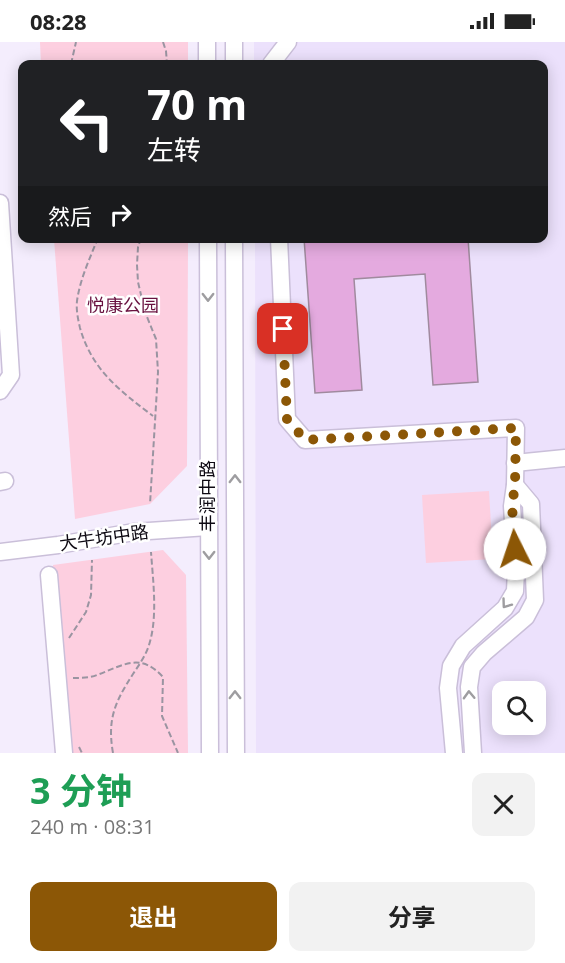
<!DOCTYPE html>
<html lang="zh">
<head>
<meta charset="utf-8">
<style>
  :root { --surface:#fff; --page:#f2f2f2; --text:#222; --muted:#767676; --accent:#8c5706 }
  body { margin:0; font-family:"Open Sans","Noto Sans SC",sans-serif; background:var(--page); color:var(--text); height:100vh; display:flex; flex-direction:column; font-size:22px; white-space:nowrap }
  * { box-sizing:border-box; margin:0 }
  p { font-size:20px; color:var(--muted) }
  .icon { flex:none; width:33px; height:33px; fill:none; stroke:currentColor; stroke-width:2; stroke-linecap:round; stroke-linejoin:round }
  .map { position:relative; height:711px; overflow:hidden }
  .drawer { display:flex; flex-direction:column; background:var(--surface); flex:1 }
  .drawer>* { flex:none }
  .banner { position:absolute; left:18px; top:18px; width:530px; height:183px; border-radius:12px; box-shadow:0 3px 15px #0003; background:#202124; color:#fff; overflow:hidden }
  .fabs { position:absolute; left:492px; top:639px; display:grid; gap:12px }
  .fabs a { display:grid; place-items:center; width:54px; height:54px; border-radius:12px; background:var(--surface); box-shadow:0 3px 15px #0003; font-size:30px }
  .pin { position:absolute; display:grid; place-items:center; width:51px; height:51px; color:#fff; margin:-26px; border-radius:12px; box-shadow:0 3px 9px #0006 }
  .me { position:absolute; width:66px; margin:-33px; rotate:356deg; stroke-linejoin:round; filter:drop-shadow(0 0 4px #0008) }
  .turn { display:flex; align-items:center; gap:21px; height:126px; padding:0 30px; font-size:27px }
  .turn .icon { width:78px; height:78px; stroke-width:2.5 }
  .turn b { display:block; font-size:42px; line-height:51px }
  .then { display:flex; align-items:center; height:57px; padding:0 30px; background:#0003; gap:12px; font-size:22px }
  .round { display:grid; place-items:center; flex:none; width:63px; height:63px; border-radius:12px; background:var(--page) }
  .head { display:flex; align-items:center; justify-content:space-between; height:102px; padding:0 30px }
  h1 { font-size:36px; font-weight:700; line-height:45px; color:#1e9e55 }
  .button { display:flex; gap:12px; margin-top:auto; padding:12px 30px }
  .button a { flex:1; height:69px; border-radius:12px; background:var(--accent); color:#fff; font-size:24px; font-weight:700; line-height:69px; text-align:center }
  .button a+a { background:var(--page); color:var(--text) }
  .status { display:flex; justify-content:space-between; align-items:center; height:42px; padding:0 30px; background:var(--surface); direction:ltr }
  .status svg { height:16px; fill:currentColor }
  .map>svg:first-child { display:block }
  .built { fill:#ece1fc; fill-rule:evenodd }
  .green { fill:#fdcfe0 }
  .building { fill:#e4aadf; stroke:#a08a9e; stroke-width:1.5 }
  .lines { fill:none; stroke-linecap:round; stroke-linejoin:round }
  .minor-casing { stroke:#cabfd9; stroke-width:19 }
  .path { stroke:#9a94a1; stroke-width:2; stroke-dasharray:6 3; stroke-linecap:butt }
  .minor { stroke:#fff; stroke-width:16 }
  .oneway { stroke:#9e9da0 }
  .route { stroke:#8c5706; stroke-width:10; stroke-dasharray:0 18 }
  .labels { text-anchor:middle; stroke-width:5; stroke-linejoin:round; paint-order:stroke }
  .park-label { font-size:18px; fill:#691240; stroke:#fff }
  .street-label { font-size:18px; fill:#0d0912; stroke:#fff }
</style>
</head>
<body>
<div class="status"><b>08:28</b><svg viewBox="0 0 49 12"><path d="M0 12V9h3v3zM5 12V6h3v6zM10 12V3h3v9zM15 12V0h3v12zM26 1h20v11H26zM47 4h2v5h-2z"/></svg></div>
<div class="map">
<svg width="565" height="711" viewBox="0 0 565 711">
  <rect width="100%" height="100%" fill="#f4edfd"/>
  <path class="built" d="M254 0H565V711H256L255 197 543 196V22H254ZM502 650H536V682H502Z"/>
  <g class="green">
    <polygon points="40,0 188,0 188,22 41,22"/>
    <polygon points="54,197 188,197 187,424 150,462 75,477"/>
    <polygon points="489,449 493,517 426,521 422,453"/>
    <polygon points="163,508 186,533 188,711 68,711 53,523"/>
  </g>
  <polygon class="building" points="304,196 468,196 478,340 433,343 425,232 354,237 362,348 315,351"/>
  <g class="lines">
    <g class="minor-casing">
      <g id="minor">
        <polyline points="207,0 207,22"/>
        <polyline points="234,0 234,22"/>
        <polyline points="271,22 288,0"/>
        <polyline points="0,161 11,333 0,349"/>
        <polyline points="208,196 210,711"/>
        <polyline points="234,196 236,711"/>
        <polyline points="279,196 287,377 305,398 516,386 515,443 512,464 516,528 515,549 505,566 463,604 451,624 448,646 454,711"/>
        <polyline points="515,421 565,416"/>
        <polyline points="0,440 5,439"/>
        <polyline points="0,510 58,503 134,490 208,485"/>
        <polyline points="49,533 64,711"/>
        <polyline points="473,711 469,645 472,625 484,611 526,575 535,558 531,462 515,443"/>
      </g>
    </g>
    <g class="path">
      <polyline points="163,0 166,9 167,22"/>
      <polyline points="71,22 76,0"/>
      <path d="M98 196C90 216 80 237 77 259 76 268 78 277 80 286 92 328 120 349 153 374"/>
      <polyline points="141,196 138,205 137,223 138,240 145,270 156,297 158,330 150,462"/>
      <polyline points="69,596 86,570 91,553 92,518"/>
      <path d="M73 636C81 636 90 636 97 633 124 623 140 610 163 635L162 674 178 711"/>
      <polyline points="79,705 82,711"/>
      <path d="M113 711C107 677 115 660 133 632 139 623 146 613 149 603 158 575 153 539 151 510"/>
    </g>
    <use href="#minor" class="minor"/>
  </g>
  <defs><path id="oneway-chevron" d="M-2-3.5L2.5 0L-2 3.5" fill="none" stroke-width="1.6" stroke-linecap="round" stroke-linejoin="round" transform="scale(1.5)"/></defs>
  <g class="oneway">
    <use href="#oneway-chevron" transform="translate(208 255) rotate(90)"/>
    <use href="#oneway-chevron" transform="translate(235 437) rotate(-90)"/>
    <use href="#oneway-chevron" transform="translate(209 513) rotate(90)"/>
    <use href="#oneway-chevron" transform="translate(506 562) rotate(126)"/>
    <use href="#oneway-chevron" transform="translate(235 653) rotate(-90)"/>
    <use href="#oneway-chevron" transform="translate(469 653) rotate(-92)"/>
  </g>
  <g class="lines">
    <polyline class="route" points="283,287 287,377 305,398 516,386 515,443 512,464 515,507"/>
  </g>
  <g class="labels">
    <g class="park-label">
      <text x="123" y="270">悦康公园</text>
    </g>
    <g class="street-label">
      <text transform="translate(208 454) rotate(-90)" y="6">丰润中路</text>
      <text transform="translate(104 496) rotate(-8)" y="6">大牛坊中路</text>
    </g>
  </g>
</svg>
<div class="fabs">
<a><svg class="icon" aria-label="search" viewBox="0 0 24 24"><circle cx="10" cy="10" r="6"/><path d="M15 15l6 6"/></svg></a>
</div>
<div class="pin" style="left:283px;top:287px;background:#d93025"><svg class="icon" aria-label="arrive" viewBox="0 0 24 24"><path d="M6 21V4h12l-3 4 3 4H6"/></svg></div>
<svg class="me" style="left:515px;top:507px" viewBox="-20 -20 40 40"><circle r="19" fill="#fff"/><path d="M0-13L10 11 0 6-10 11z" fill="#8c5706"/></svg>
<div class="banner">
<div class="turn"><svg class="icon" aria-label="left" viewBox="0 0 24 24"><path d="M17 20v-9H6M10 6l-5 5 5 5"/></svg><div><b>70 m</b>左转</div></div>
<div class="then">然后<svg class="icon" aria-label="right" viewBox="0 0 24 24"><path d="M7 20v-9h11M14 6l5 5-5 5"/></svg></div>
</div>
</div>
<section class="drawer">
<div class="head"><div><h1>3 分钟</h1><p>240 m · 08:31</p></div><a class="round"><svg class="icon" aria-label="close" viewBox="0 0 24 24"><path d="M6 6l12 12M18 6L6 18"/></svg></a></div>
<div class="button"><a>退出</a><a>分享</a></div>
</section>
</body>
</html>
